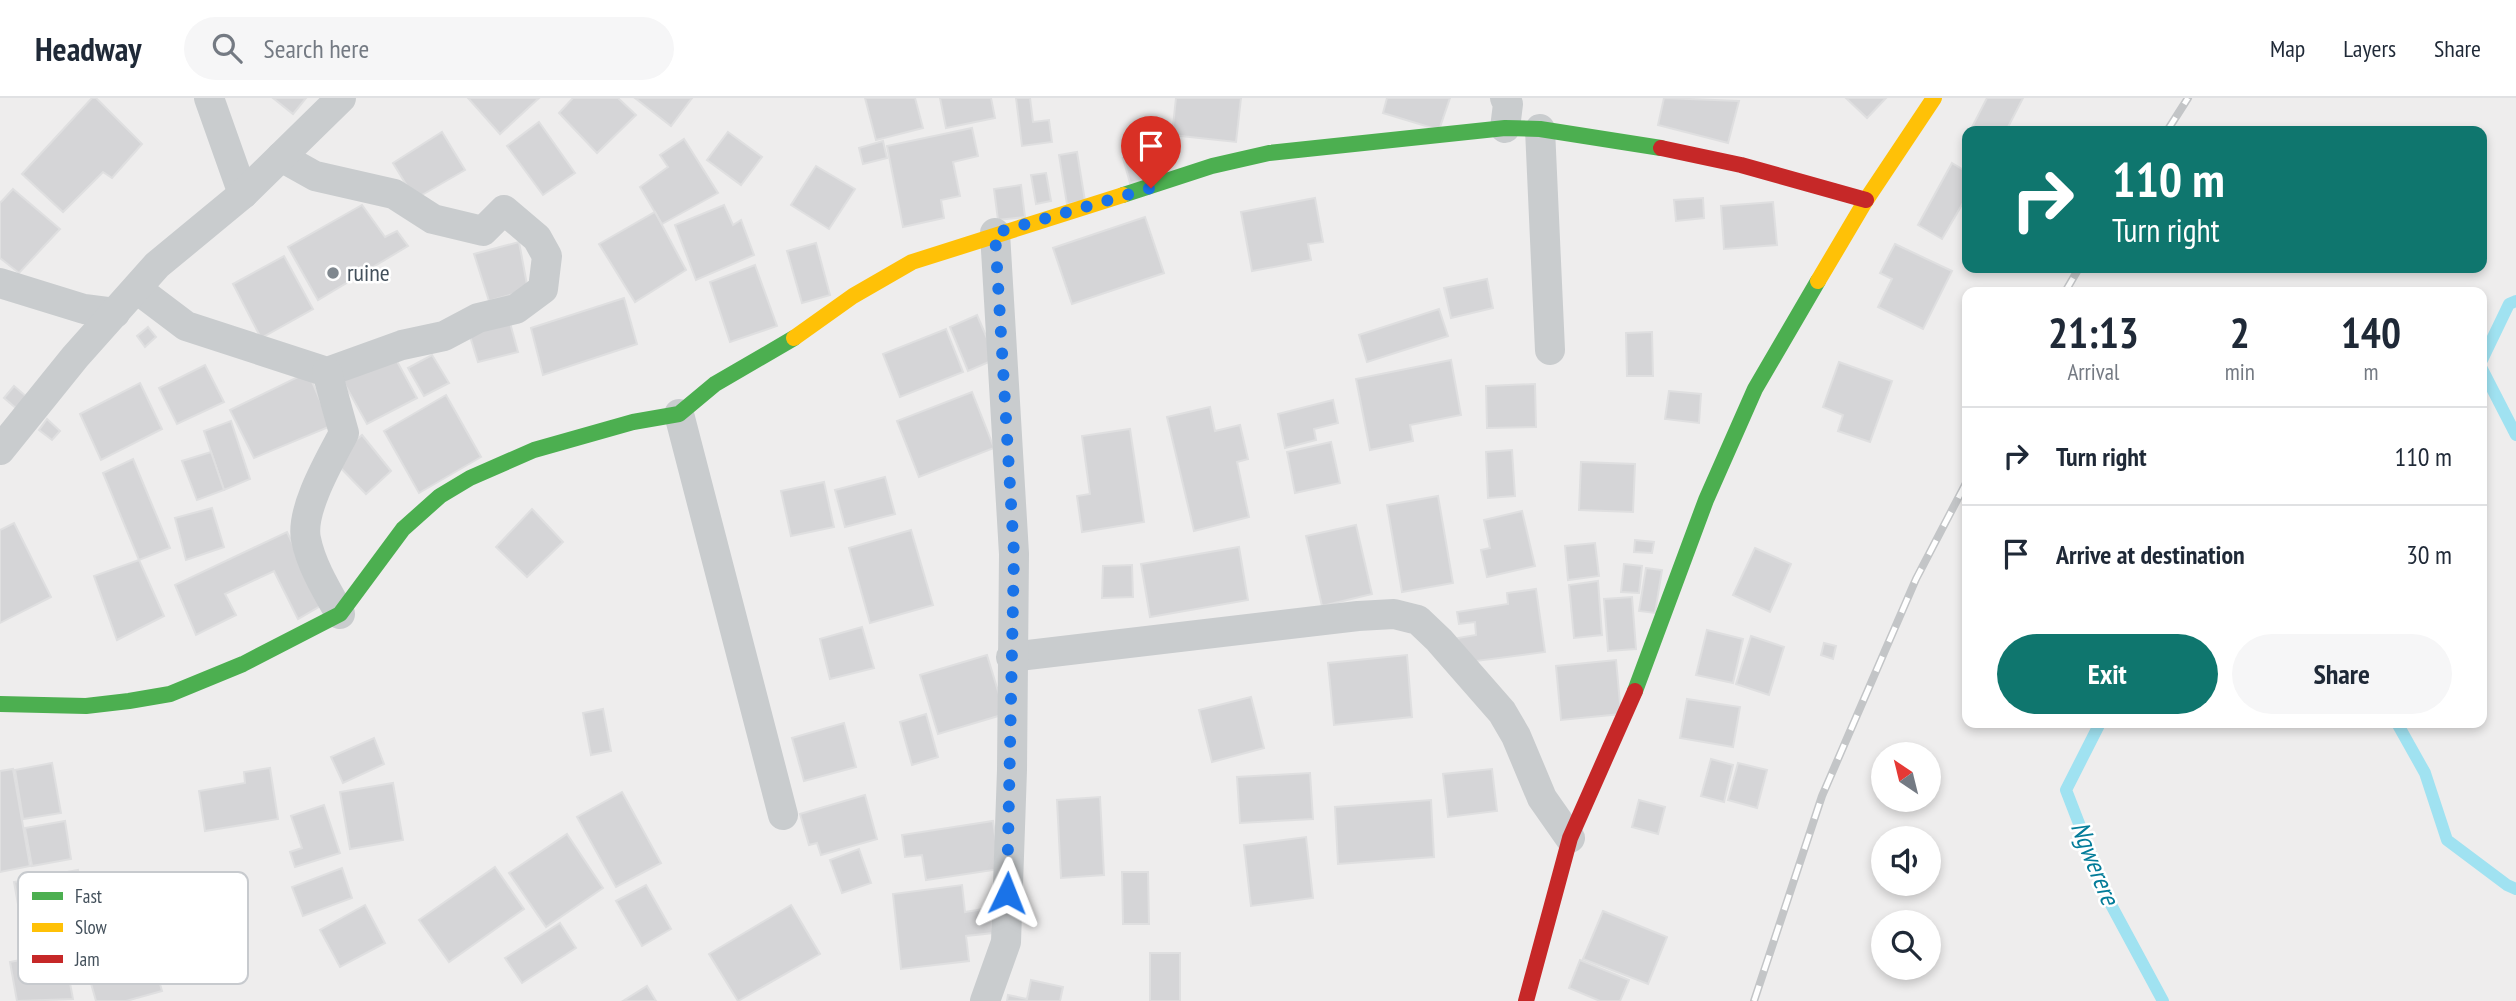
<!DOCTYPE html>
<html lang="en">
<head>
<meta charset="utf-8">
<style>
  :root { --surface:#fff; --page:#f6f6f7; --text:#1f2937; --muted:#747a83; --line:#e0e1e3; --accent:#0f766e }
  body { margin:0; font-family:"PT Sans Narrow",sans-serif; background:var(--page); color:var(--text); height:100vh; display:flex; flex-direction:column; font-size:26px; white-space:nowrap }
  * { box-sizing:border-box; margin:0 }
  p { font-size:23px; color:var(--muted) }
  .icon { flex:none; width:38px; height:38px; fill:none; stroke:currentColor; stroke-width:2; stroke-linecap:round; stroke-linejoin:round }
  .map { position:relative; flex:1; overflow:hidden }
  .side { position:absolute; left:1962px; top:189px; width:525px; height:441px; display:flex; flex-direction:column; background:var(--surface); border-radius:14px; box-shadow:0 4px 10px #0003 }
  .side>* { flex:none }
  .top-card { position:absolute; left:1962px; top:28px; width:525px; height:147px; border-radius:14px; box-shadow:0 4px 10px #0003; background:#0f766e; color:#fff; overflow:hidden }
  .needle { width:46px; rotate:325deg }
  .fabs { position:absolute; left:1871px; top:644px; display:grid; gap:14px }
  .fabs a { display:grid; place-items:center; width:70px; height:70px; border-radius:50%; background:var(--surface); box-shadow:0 4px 10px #0003; font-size:35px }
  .pin { position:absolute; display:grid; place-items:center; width:60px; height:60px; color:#fff; margin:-72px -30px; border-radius:50% 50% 50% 0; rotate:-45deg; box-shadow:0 0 7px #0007 }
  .pin .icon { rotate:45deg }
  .me { position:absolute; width:77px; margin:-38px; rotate:2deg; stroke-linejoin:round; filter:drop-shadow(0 0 5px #0008) }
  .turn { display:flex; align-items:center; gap:24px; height:147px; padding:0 35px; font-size:32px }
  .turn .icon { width:91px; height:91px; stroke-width:2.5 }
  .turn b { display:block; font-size:49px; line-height:60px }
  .eta { display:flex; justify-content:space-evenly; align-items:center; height:119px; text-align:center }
  .eta b { font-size:42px; font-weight:600; line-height:49px }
  .primary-button { display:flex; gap:14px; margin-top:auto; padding:14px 35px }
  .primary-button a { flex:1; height:80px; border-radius:42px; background:var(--accent); color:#fff; font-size:28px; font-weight:600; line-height:80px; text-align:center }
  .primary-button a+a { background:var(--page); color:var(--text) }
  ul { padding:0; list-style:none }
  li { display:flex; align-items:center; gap:21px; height:98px; padding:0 35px; border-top:2px solid var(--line) }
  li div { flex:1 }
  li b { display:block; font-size:26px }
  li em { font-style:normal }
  header { display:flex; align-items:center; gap:42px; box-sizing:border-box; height:98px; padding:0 35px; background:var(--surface); border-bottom:2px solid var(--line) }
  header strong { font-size:33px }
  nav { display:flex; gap:38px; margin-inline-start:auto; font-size:24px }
  .search { width:490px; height:63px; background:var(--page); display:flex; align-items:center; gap:18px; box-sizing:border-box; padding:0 24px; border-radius:38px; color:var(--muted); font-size:26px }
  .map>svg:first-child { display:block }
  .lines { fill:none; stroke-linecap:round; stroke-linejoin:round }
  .stream { stroke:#a0e2f1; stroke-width:12 }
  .building { fill:#d5d5d7; stroke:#dfdfe0; stroke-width:2 }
  .street { stroke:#c9ccce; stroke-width:30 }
  .fast { stroke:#4caf50; stroke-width:16 }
  .slow { stroke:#ffc107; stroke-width:16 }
  .jam { stroke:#c62828; stroke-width:16 }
  .rail-casing { stroke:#c3c5c7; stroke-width:8 }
  .rail { stroke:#fff; stroke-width:5; stroke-dasharray:16; stroke-linecap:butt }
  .route { stroke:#1a73e8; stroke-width:12; stroke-dasharray:0 21.6 }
  .poi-dot { fill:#7f878e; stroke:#fff; stroke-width:2.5 }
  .labels { text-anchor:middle; stroke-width:5; stroke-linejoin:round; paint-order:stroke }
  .poi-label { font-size:24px; fill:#43505b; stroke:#fff; text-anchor:start }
  .water-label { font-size:26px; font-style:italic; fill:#037c99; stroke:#fff }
  .key { fill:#fff; stroke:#c7cace; stroke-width:2 }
  .key-label { font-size:19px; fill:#43505b }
</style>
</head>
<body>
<header>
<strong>Headway</strong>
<div class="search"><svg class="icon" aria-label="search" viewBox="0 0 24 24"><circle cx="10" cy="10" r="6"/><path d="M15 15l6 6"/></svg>Search here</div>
<nav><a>Map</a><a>Layers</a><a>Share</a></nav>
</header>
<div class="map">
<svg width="2516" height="903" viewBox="0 0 2516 903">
  <rect width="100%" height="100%" fill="#eeeded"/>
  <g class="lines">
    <g class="stream">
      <polyline points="2482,262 2509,206 2516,203"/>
      <polyline points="2482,271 2516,337"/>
      <polyline points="2100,625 2066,692 2109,803 2163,903"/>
      <polyline points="2397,625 2425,675 2447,742 2507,787 2516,791"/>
    </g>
  </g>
  <g class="building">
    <polygon points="92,0 96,0 142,46 112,80 103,74 63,114 22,76"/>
    <polygon points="273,0 306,0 293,16"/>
    <polygon points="468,0 539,0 500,36"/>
    <polygon points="573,0 618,0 636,17 597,55 559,15"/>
    <polygon points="635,0 692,0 671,28"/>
    <polygon points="865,0 915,0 923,30 876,42"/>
    <polygon points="940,0 991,0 995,20 946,30"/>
    <polygon points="1016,0 1030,0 1033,24 1049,22 1052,44 1022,48"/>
    <polygon points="1176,0 1241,0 1236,44 1172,37"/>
    <polygon points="1387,0 1450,0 1439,32 1383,15"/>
    <polygon points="1664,0 1739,3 1728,45 1658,27"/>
    <polygon points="1846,0 1886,0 1867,20"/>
    <polygon points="1987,0 2023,0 2006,33 1970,33"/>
    <polygon points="539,24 575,75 543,97 507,48"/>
    <polygon points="972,30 978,58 953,64 960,98 941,102 944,120 903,129 887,48"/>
    <polygon points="442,34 465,72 415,101 393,65"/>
    <polygon points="728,34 762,59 741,87 707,62"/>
    <polygon points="684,41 718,95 662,126 640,89 668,69 660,57"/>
    <polygon points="883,43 887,60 863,66 859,50"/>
    <polygon points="1150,53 1156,79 1130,85 1123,60"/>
    <polygon points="1077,54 1085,103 1067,106 1059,57"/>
    <polygon points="1952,65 1967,74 1967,98 1942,141 1918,127"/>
    <polygon points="816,68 855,91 829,131 791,107"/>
    <polygon points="1046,75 1051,103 1036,106 1031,77"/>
    <polygon points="1021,87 1025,119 998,122 994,91"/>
    <polygon points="13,91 60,131 19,175 0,160 0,105"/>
    <polygon points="1315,100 1323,144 1308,146 1311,162 1252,173 1241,114"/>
    <polygon points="1703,100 1704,120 1676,123 1674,102"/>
    <polygon points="1773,104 1777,147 1724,151 1721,108"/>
    <polygon points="362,107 385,139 397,133 408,148 318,202 288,149"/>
    <polygon points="724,107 733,127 741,122 754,157 696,182 675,127"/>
    <polygon points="655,114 686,172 635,204 599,146"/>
    <polygon points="1145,119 1164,175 1072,206 1053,150"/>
    <polygon points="519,144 528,192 489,203 474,156"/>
    <polygon points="816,145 830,197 802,205 787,153"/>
    <polygon points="1895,146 1952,173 1923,231 1878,209 1892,181 1880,175"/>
    <polygon points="284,158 313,211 261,240 233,186"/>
    <polygon points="755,167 777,228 730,244 710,184"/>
    <polygon points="1487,181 1493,210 1451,220 1444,190"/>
    <polygon points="624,200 637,246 543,277 531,230"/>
    <polygon points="1439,211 1448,238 1367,264 1359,237"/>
    <polygon points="977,217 996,261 968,273 950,229"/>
    <polygon points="510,225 518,254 478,264 469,235"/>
    <polygon points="148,229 156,239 145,249 137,238"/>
    <polygon points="946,231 963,274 900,299 883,256"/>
    <polygon points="1652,234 1653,278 1627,278 1626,235"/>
    <polygon points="393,256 417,300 367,326 343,283"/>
    <polygon points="432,257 449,285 424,298 408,270"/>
    <polygon points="1451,262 1461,317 1410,327 1413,343 1370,352 1356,281"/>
    <polygon points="1839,264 1892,283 1870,344 1838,333 1843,317 1823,309"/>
    <polygon points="205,267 224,304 177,326 159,290"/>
    <polygon points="308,274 331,328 254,360 230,312"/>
    <polygon points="140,285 162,331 101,362 80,316"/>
    <polygon points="1535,286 1536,329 1487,330 1486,288"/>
    <polygon points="14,288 27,299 17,311 4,300"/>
    <polygon points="1669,293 1701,296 1699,325 1665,321"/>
    <polygon points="972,294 994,350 919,379 897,323"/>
    <polygon points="446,297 481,359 419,395 384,333"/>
    <polygon points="1333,302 1338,325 1314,331 1316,342 1285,350 1278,316"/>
    <polygon points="1210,309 1215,333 1240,327 1248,361 1237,364 1249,419 1194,433 1167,319"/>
    <polygon points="47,321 60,333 52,342 39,332"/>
    <polygon points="231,323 250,381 224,392 204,333"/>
    <polygon points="1130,331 1144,424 1082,434 1077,398 1090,396 1082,338"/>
    <polygon points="362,337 391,373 366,396 333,362"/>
    <polygon points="1331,344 1340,385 1295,395 1287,354"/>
    <polygon points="1512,352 1515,398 1488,400 1486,354"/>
    <polygon points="211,354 224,392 197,402 182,363"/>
    <polygon points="133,361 170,450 139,462 103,375"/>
    <polygon points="1581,364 1635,366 1633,414 1579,412"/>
    <polygon points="885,379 895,416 845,429 835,392"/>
    <polygon points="824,384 834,429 791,438 781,393"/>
    <polygon points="1438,398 1453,485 1402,494 1387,407"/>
    <polygon points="212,410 224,449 186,462 175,420"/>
    <polygon points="532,411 563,444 527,479 496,449"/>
    <polygon points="1522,413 1535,468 1487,479 1481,452 1490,450 1484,422"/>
    <polygon points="14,425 51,499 0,525 0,432"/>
    <polygon points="1356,427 1372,496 1322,508 1306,438"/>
    <polygon points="911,432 933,507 870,525 849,450"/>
    <polygon points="287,434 322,507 298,521 274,473 225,496 236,517 196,537 175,487"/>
    <polygon points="1635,442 1654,444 1652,455 1634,454"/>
    <polygon points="1595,445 1599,478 1568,482 1565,448"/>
    <polygon points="1239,449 1248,502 1150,519 1141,466"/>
    <polygon points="1755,450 1791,466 1770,514 1733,497"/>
    <polygon points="139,462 164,518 117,542 94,478"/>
    <polygon points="1624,466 1642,468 1639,495 1621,494"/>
    <polygon points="1132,467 1133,499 1102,500 1103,468"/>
    <polygon points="1646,470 1662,472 1655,515 1639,513"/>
    <polygon points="1598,483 1602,537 1574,540 1569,487"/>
    <polygon points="1536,491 1545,554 1461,565 1458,540 1476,537 1475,524 1459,526 1457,514 1508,506 1507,495"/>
    <polygon points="1632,499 1636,551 1608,553 1604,501"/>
    <polygon points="862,529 874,570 830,581 820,541"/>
    <polygon points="1707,532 1743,541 1733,585 1696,577"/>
    <polygon points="1751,538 1784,549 1769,597 1736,586"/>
    <polygon points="1824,545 1836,548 1833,561 1821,557"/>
    <polygon points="987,557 1005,616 938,636 920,577"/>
    <polygon points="1407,557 1412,619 1334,627 1328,565"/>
    <polygon points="1616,562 1621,616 1561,622 1556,568"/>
    <polygon points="1251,599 1264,650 1212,664 1199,612"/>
    <polygon points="1687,601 1740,609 1733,649 1680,640"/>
    <polygon points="603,611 611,653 591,657 583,615"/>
    <polygon points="926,616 938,659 912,667 900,624"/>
    <polygon points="844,625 856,669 804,683 792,640"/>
    <polygon points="374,640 384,666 343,685 331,659"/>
    <polygon points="1711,661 1733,667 1724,704 1701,698"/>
    <polygon points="52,665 61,715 23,721 15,672"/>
    <polygon points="1738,665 1767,672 1757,710 1728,702"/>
    <polygon points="270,670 278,721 205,733 199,693 245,685 244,674"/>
    <polygon points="13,671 30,768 0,774 0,673"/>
    <polygon points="1492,671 1497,713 1448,719 1443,676"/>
    <polygon points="1310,675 1313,721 1240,725 1237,679"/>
    <polygon points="393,685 403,742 350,751 340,694"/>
    <polygon points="622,694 661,765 616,789 577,719"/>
    <polygon points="865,697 877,741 821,757 817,745 809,747 800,716"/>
    <polygon points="1100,699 1104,777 1061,780 1057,702"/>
    <polygon points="1431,702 1434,759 1338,766 1335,709"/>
    <polygon points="1639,702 1665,709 1658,736 1632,729"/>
    <polygon points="324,707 340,755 295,769 290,754 302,750 291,718"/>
    <polygon points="65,723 71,761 32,768 25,730"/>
    <polygon points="993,723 1000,771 926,782 922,757 905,759 902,737"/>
    <polygon points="567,736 603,790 546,829 509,775"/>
    <polygon points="1306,739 1313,800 1251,808 1244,747"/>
    <polygon points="859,751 871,785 842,795 830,762"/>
    <polygon points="495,769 524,811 449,864 419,822"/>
    <polygon points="342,770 352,800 303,818 292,789"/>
    <polygon points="78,772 81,788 95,786 99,815 87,817 89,833 32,843 25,805 18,806 14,784"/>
    <polygon points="1122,774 1148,774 1149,826 1123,826"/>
    <polygon points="646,787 671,831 642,848 616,803"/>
    <polygon points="962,787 965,814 990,810 993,835 966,838 969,863 901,871 893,796"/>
    <polygon points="365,807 385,845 340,869 320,832"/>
    <polygon points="791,807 820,856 738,903 709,856"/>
    <polygon points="1603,813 1667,839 1648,886 1583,861"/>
    <polygon points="143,825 162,893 126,903 96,903 79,843"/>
    <polygon points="560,825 576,850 522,885 505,860"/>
    <polygon points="64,853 73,901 17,903 10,864"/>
    <rect x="1150" y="855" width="30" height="48"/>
    <polygon points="1580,862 1629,882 1620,903 1600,903 1569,890"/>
    <polygon points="1031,882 1063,889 1060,903 1007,903 1008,897 1027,901"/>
    <polygon points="647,888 656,903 623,903"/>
  </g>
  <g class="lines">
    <g class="street">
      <polyline points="209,0 243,96"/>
      <polyline points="1505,30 1508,6 1505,0"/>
      <polyline points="1540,31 1550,252"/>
      <polyline points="0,185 84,211 115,215"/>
      <polyline points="137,191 186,228 327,274 402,247 444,238 478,220 516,211 543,191 547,158 537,140 504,112 483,133 433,121 394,96 315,78 281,59"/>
      <path d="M327 274 344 335C331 360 300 412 306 441 311 467 327 493 340 516"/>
      <polyline points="679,316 783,717"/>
      <polyline points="0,352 75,259 157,167 243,96 341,0"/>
      <polyline points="1011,559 1358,518 1394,516 1418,522 1439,542 1502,614 1516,638 1542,700 1570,740"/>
      <polyline points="985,903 1006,844 1012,672 1014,456 995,135"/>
    </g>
    <g class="fast">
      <polyline points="1123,97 1212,68 1269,55 1505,30 1540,31 1661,50"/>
      <polyline points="1635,593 1706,402 1755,291 1818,183"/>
      <polyline points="0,606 86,608 129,603 170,596 243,566 340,516 403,431 440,398 470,380 534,352 633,324 679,316 715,286 794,240"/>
    </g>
    <g class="slow">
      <polyline points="1818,183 1866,102 1934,0"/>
      <polyline points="794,240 853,198 912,164 1123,97"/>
    </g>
    <g class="jam">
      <polyline points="1661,50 1741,67 1866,102"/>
      <polyline points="1526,903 1570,740 1635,593"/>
    </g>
    <g class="rail-casing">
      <g id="rail">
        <polyline points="2167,33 2188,0"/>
        <polyline points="2065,194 2079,170"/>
        <polyline points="1754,903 1822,698 1916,481 1967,383"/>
      </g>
    </g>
    <use href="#rail" class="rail"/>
  </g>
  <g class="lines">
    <polyline class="route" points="1007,795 1014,456 995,135 1151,90"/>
  </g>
  <circle class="poi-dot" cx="333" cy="175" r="7"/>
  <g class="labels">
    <g class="poi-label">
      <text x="347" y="183">ruine</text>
    </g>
    <g class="water-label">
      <text transform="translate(2095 765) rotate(68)" y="9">Ngwerere</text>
    </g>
  </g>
  <rect x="18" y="774" width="230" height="112" rx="10" class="key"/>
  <rect x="32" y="794" width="31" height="8" fill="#4caf50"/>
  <rect x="32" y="825" width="31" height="9" fill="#ffc107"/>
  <rect x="32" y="857" width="31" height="8" fill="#c62828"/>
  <g class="key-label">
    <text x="75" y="805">Fast</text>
    <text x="75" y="836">Slow</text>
    <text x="75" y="868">Jam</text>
  </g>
</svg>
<div class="fabs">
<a><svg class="needle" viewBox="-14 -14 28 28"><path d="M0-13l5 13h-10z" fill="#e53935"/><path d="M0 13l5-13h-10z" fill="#747a83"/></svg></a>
<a><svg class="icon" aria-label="sound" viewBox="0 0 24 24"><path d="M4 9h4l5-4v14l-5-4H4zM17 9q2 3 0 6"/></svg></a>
<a><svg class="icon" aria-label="search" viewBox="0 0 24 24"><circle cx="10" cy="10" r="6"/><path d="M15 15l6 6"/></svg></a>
</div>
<div class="pin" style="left:1151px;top:90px;background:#d93025"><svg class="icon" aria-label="arrive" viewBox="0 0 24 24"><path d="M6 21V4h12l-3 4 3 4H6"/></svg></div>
<svg class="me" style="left:1007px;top:795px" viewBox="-20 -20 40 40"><path d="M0-17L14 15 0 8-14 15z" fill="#1a73e8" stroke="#fff" stroke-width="4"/></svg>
<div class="top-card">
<div class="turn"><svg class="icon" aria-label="right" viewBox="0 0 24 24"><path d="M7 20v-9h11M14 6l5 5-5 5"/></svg><div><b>110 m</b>Turn right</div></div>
</div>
<section class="side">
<div class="eta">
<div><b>21:13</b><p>Arrival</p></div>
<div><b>2</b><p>min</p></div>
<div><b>140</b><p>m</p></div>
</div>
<ul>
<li><svg class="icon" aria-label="right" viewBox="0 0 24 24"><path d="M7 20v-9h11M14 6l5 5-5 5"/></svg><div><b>Turn right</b></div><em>110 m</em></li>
<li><svg class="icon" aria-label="arrive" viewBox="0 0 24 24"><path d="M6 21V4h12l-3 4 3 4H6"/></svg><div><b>Arrive at destination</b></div><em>30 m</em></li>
</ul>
<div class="primary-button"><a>Exit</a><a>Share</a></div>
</section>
</div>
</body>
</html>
